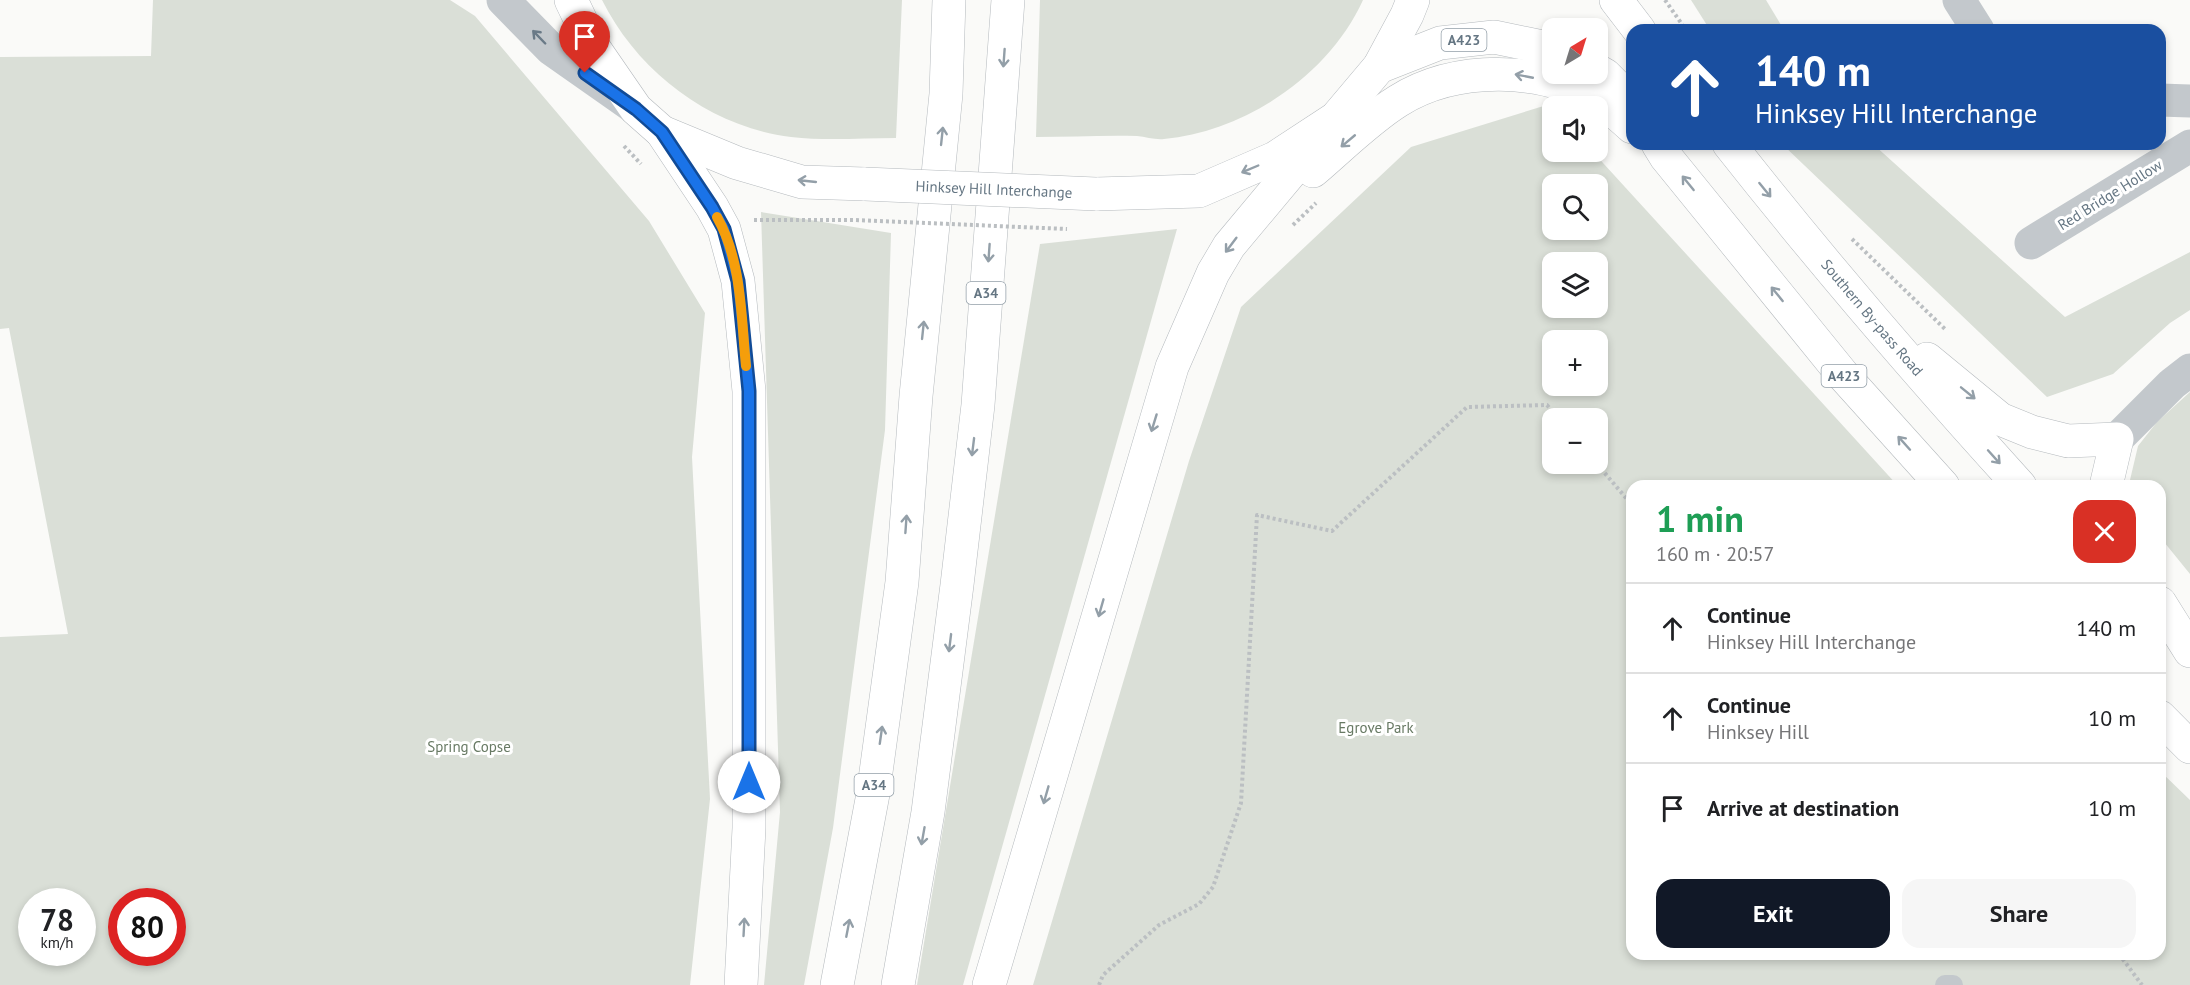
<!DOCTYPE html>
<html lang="en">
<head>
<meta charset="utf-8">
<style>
  :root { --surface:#fff; --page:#f6f6f6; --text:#202124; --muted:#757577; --line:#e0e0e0; --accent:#111827 }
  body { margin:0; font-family:"PT Sans",sans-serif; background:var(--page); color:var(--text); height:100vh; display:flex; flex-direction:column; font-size:22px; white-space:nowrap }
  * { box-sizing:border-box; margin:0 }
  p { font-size:20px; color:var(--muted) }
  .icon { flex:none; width:33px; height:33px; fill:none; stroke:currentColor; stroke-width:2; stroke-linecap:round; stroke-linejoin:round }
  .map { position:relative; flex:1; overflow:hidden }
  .drawer { position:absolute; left:1626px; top:480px; width:540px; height:480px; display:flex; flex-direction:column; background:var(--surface); border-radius:18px; box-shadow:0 3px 9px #0003 }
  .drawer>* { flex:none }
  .hud { position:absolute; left:1626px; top:24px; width:540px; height:126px; border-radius:18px; box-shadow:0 3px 9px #0003; background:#1a4fa0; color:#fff; overflow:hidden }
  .needle { width:39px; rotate:38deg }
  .tools { position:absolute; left:1542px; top:18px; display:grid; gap:12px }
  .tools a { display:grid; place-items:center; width:66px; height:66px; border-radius:12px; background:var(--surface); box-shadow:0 3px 9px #0003; font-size:30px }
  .speed { position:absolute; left:18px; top:888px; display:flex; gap:12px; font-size:30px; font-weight:700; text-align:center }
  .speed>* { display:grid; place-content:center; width:78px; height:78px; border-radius:50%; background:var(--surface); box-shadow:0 3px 9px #0003; line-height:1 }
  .speed small { font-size:15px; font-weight:400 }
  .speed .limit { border:9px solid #d22; background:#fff; color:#111 }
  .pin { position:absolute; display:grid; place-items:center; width:51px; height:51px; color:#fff; margin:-62px -26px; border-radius:50% 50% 50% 0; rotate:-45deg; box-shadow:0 0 6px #0007 }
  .pin .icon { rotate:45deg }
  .me { position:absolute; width:66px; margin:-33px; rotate:0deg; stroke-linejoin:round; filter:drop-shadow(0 0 4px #0008) }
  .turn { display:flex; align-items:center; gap:21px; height:126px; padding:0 30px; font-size:27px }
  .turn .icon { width:78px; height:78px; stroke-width:2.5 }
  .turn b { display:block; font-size:42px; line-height:51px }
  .round { display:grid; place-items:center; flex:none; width:63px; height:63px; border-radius:18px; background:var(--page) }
  .summary { display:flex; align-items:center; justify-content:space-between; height:102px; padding:0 30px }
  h1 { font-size:36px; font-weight:700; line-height:45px; color:#1e9e55 }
  .action { display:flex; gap:12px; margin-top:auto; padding:12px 30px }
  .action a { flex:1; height:69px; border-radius:18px; background:var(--accent); color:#fff; font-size:24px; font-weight:700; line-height:69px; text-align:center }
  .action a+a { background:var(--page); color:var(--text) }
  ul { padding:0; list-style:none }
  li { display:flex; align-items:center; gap:18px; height:90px; padding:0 30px; border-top:2px solid var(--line) }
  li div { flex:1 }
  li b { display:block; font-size:22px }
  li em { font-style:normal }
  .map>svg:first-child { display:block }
  .green { fill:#dadfd7; fill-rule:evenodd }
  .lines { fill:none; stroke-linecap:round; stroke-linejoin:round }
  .trunk-casing { stroke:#b4b9bd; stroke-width:34 }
  .path { stroke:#bbbfc2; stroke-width:4; stroke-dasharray:3 3; stroke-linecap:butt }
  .service { stroke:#c3c8cc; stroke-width:20 }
  .minor { stroke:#c3c8cc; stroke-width:33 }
  .tertiary { stroke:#c3c8cc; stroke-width:33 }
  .trunk { stroke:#fff; stroke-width:33 }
  .trunk-bridge-casing { stroke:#b4b9bd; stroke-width:34; stroke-linecap:butt }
  .path-bridge { stroke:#bbbfc2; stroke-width:4; stroke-dasharray:3 3; stroke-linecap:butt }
  .trunk-bridge { stroke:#fff; stroke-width:33 }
  .oneway { stroke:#6a7a87 }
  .oneway2 { stroke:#939fa8 }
  .route-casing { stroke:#114b97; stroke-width:15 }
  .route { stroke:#1a73e8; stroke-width:10 }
  .slow { stroke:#f59e0b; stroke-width:10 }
  .labels { text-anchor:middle; stroke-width:6; stroke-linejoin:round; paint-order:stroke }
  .shield { fill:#fff; stroke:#939fa8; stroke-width:1.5 }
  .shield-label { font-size:14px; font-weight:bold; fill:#657683 }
  .street-label { font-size:15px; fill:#657683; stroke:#fff }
  .park-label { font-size:15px; fill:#687a64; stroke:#fff }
</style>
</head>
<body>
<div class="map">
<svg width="2190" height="985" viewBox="0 0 2190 985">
  <rect width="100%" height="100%" fill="#fafaf8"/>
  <g class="green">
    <path d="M153 0H450L475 16 649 221 705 313 692 457 710 799 690 985H0V637L68 634 9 328 0 329V57L151 56ZM32 902H82V952H32ZM122 902H172V952H122Z"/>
    <path d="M602 0H902L896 138C861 138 826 141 791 137 710 127 638 72 602 0Z"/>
    <path d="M1040 0H1363C1329 75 1246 131 1164 139 1156 140 1146 137 1137 136 1104 135 1070 137 1036 137Z"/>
    <polygon points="1691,0 1766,0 1784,30 1710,30"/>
    <path d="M1550 104 1552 107V152H1593L1898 486H1632V954H2160V771L2190 800V985H1033L1189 461 1241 307 1411 147ZM1552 184H1598V230H1552ZM1552 262H1598V308H1552ZM1552 340H1598V386H1552ZM1552 418H1598V464H1552Z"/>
    <polygon points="1782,144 1873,144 2065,317 2190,252 2190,310 2170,323 2113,374 2047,397"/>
    <polygon points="761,212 891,233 885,430 833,828 804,985 764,985 780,812"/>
    <polygon points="1177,229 963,985 917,985 1040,244"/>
    <polygon points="2190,392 2190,574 2160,537 2160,486 2131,486 2130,480 2138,446 2157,422"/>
  </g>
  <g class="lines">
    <g class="trunk-casing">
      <g id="trunk">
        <polyline points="571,0 594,48 636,109 662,132 737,163 802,182 865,184"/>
        <polyline points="1616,0 1639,30"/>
        <polyline points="1379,67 1440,43 1494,37 1552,49"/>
        <polyline points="1598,71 1605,75 1632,102"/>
        <polyline points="662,132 712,207 724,229 738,281 749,391 749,828 741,985"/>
        <polyline points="1658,144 1666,157 1843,375 1943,486"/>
        <path id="s1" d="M1729 144C1822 262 1919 375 2020 486"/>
        <path d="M1313 171C1339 149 1369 119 1398 101 1456 65 1542 66 1600 101 1611 108 1622 118 1632 127"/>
        <polyline points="1096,194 1199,191 1275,158 1336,118 1379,67 1407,15 1413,0"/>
        <polyline points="1927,359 2000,419 2032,432 2068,441 2117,439 2106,486"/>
        <polyline points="2160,603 2190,651"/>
        <polyline points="2160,717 2190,747"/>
        <polyline points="837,985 873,794 902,582 916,396 946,94 949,0"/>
        <polyline points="898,985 928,812 957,585 978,405 1008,0"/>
        <polyline points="989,985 1172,367 1213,273 1229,246 1336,118"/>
      </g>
    </g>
    <g class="path">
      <polyline points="1665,0 1686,30"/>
      <polyline points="624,146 641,164"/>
      <polyline points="754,220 856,220"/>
      <polyline points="1293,225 1316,203"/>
      <polyline points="1852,239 1946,330"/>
      <polyline points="1597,464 1632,505"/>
      <polyline points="2119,954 2142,985"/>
      <polyline points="1099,985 1103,975 1159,925 1199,904 1213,887 1241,803 1257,515 1332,531 1467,407 1547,405 1558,418"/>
    </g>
    <polyline class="service" points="1945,985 1953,985"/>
    <g class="minor">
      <polyline points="1959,0 1978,30"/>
      <polyline points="2160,100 2190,101"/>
      <polyline points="2031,243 2190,146"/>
    </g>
    <g class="tertiary">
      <polyline points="503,0 551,49 635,108"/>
      <polyline points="2117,439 2172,384 2190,370"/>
    </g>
    <use href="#trunk" class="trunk"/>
    <g class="trunk-bridge-casing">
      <g id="trunk-bridge">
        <path id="s2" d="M865 184 1096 194"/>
      </g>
    </g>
    <polyline class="path-bridge" points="856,220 1067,229"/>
    <use href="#trunk-bridge" class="trunk-bridge"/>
  </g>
  <defs><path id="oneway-shaft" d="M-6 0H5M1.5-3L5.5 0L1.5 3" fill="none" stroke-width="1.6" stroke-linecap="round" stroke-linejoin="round" transform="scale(1.5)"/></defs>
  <use class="oneway" href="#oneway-shaft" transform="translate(539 37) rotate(-134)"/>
  <g class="oneway2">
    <use href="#oneway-shaft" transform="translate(1004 58) rotate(94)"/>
    <use href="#oneway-shaft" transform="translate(1524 76) rotate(-169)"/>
    <use href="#oneway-shaft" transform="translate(942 136) rotate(-84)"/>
    <use href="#oneway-shaft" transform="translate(1348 141) rotate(140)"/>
    <use href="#oneway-shaft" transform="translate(1250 169) rotate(157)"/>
    <use href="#oneway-shaft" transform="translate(807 181) rotate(-174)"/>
    <use href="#oneway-shaft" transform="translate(1688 183) rotate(-129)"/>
    <use href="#oneway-shaft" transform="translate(1765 190) rotate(51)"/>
    <use href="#oneway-shaft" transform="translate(1231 245) rotate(127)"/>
    <use href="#oneway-shaft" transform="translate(989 253) rotate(94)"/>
    <use href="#oneway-shaft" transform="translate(1777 294) rotate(-129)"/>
    <use href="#oneway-shaft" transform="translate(923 330) rotate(-84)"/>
    <use href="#oneway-shaft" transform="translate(1968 393) rotate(39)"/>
    <use href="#oneway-shaft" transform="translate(1154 423) rotate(107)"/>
    <use href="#oneway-shaft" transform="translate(1904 443) rotate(-132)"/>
    <use href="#oneway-shaft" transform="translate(973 447) rotate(97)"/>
    <use href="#oneway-shaft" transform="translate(1994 457) rotate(48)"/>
    <use href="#oneway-shaft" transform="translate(906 524) rotate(-86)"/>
    <use href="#oneway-shaft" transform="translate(1101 608) rotate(106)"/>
    <use href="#oneway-shaft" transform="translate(950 643) rotate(97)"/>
    <use href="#oneway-shaft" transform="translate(881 735) rotate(-82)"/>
    <use href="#oneway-shaft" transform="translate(1046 795) rotate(106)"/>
    <use href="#oneway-shaft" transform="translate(923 836) rotate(100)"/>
    <use href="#oneway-shaft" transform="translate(744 927) rotate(-87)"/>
    <use href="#oneway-shaft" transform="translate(848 928) rotate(-79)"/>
  </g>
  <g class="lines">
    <g class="route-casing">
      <polyline id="route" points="585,73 636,109 662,132 712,207 724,229 738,281 749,391 749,782"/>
    </g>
    <use href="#route" class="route"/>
    <path class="slow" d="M717 217C742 261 741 317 746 366"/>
  </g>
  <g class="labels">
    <g class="shield">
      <rect x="1441.5" y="29" width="45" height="22" rx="4.5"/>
      <rect x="966.5" y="282" width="39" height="22" rx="4.5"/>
      <rect x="1821.5" y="365" width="45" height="22" rx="4.5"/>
      <rect x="854.5" y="774" width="39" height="22" rx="4.5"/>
    </g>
    <g class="shield-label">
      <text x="1464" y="45">A423</text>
      <text x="986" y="298">A34</text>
      <text x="1844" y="381">A423</text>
      <text x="874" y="790">A34</text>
    </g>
    <g class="street-label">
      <text dy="5" stroke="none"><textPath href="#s2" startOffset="129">Hinksey Hill Interchange</textPath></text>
      <text transform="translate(2110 195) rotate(-32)" y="5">Red Bridge Hollow</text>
      <text dy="5" stroke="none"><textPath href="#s1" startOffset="225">Southern By-pass Road</textPath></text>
    </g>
    <g class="park-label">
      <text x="1376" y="733">Egrove Park</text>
      <text x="469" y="752">Spring Copse</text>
    </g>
  </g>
</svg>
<div class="tools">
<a><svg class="needle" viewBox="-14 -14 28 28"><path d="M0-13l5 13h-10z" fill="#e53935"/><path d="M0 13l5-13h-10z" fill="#757577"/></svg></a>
<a><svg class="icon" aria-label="sound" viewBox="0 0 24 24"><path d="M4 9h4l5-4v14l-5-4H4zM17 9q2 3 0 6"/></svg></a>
<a><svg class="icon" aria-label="search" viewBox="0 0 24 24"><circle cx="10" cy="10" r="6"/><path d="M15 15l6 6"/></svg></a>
<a><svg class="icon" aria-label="layers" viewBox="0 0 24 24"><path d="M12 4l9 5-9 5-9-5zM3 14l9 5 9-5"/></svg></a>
<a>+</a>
<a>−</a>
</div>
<div class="speed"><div>78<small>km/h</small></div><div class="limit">80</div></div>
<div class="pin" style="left:585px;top:73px;background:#d93025"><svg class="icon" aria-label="arrive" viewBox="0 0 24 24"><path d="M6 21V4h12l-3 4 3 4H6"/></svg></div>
<svg class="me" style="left:749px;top:782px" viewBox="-20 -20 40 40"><circle r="19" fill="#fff"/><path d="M0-13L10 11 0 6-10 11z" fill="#1a73e8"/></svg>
<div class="hud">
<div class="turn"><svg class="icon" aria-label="ahead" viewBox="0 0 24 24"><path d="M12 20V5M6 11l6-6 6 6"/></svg><div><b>140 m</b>Hinksey Hill Interchange</div></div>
</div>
<section class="drawer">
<div class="summary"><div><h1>1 min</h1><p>160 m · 20:57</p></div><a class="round" style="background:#d93025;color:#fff"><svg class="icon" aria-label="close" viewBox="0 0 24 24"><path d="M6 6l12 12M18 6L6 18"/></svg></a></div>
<ul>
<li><svg class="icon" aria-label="ahead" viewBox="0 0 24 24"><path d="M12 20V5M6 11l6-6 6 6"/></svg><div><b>Continue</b><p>Hinksey Hill Interchange</p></div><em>140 m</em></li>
<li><svg class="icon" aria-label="ahead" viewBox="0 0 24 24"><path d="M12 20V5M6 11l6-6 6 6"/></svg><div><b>Continue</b><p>Hinksey Hill</p></div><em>10 m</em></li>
<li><svg class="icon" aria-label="arrive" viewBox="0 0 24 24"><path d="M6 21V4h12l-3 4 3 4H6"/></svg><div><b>Arrive at destination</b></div><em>10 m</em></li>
</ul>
<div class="action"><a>Exit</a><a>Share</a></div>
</section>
</div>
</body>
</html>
